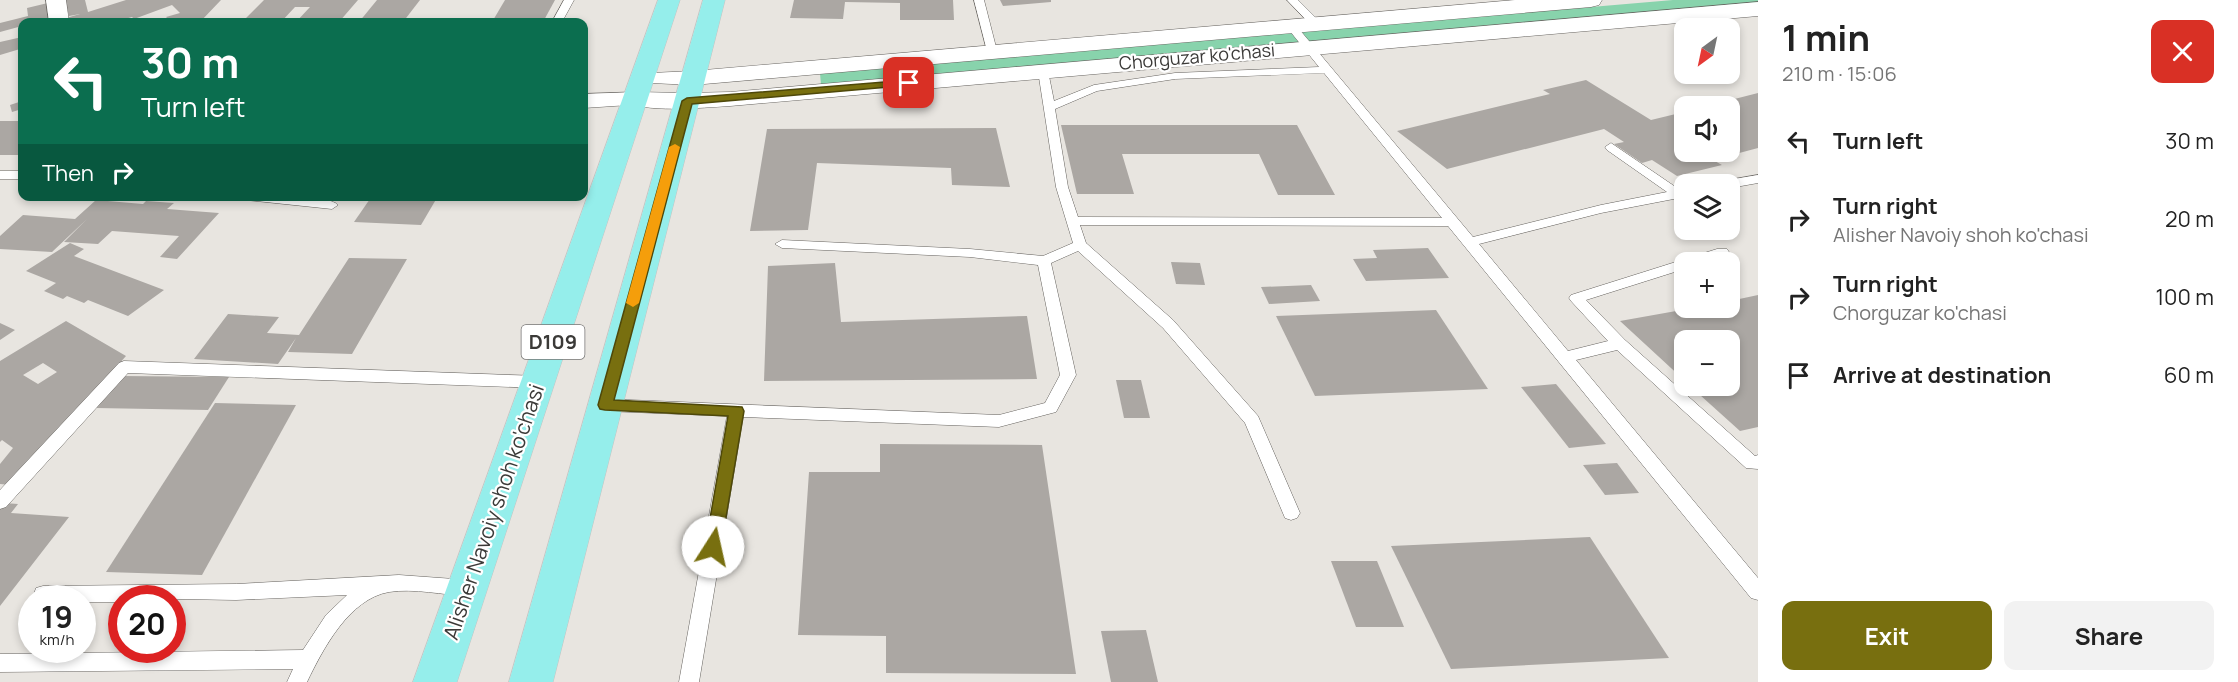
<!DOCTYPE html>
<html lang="en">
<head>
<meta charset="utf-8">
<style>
  :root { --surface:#fff; --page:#f2f2f2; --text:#222; --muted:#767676; --accent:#786f0f }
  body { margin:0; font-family:Manrope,sans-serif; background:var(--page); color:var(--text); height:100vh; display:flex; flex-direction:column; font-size:22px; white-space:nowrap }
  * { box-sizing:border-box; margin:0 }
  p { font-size:20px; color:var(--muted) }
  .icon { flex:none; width:33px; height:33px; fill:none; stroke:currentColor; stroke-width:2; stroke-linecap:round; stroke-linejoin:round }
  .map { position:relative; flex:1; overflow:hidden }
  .side { display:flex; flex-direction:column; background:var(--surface); width:480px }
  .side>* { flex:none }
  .guide { position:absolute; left:18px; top:18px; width:570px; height:183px; border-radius:12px; box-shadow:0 3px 9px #0003; background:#0b6e4f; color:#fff; overflow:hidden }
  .needle { width:39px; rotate:213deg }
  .tools { position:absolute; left:1674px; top:18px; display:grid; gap:12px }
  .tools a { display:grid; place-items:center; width:66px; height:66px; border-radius:12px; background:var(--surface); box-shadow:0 3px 9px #0003; font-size:30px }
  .speed { position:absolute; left:18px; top:585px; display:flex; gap:12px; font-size:30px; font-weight:700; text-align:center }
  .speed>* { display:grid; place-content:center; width:78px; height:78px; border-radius:50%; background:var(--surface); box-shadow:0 3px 9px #0003; line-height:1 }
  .speed small { font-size:15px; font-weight:400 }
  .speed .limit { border:9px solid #d22; background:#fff; color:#111 }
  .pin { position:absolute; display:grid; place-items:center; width:51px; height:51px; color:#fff; margin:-26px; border-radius:12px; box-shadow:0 3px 9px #0006 }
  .me { position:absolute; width:66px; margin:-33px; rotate:10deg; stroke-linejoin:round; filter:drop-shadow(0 0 4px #0008) }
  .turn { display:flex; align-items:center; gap:21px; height:126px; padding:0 24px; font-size:27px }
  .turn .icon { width:78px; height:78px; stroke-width:2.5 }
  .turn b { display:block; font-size:42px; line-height:51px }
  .then { display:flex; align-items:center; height:57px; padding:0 24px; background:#0003; gap:12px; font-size:22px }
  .round { display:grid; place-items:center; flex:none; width:63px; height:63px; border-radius:12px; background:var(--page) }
  .summary { display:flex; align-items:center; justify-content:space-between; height:102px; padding:0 24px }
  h1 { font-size:36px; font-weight:700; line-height:45px }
  .cta { display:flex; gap:12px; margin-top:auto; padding:12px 24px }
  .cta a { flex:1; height:69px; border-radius:12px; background:var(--accent); color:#fff; font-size:24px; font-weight:700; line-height:69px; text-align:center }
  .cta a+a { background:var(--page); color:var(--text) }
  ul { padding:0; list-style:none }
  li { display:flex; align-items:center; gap:18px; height:78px; padding:0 24px }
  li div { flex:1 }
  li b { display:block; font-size:22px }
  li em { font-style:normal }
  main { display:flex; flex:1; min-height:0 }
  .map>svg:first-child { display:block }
  .green { fill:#88d3ac }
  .building { fill:#aba7a3; fill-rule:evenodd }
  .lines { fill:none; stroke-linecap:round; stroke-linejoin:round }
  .service-casing { stroke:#65625e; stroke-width:1 }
  .minor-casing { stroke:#65625e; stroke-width:1 }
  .secondary-casing { stroke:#65625e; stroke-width:1 }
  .primary-casing { stroke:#c4c4c3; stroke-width:1 }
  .service { fill:#fff; fill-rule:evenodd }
  .minor { fill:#fff; fill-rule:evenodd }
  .secondary { fill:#fff; fill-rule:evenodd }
  .primary { fill:#95eeeb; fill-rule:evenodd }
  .route { fill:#786f0f; stroke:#4e480a; stroke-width:1.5 }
  .slow { fill:#f59e0b }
  .labels { text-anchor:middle; stroke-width:4.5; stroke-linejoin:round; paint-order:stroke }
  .far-street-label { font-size:18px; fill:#3b3a38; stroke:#fff }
  .shield { fill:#fff; stroke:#767574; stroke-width:1.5 }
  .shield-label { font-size:20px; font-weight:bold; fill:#3b3a38 }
  .street-label { font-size:21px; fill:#3b3a38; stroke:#fff }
</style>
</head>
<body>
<main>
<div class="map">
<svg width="1758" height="682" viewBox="0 0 1758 682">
  <rect width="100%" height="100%" fill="#e8e5e0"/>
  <polygon class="green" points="1673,0 1758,0 1758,4 821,85 820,73"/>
  <g class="building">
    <polygon points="65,0 85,0 88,12 126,0 221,0 200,22 171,22 166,17 180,13 172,5 134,19 132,17 114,22 70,22 66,18 80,14 69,16"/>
    <polygon points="264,0 358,0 339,22 296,22 310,7 295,7 281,22 243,21"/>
    <polygon points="377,0 420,0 403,22 359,22"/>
    <polygon points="505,0 555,0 543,22 492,22"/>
    <polygon points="794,0 953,0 954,20 900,20 900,3 845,2 843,19 790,18"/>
    <polygon points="1000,0 1051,0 1051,2 1003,6"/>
    <polygon points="52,2 55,19 39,22 22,22 22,26 0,32 0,23 28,16 27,8"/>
    <polygon points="22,37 20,49 0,55 0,42"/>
    <polygon points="1586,80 1651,120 1684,112 1684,152 1730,152 1730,106 1707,106 1758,93 1758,148 1713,160 1722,165 1677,176 1652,160 1642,163 1614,144 1624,142 1604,129 1447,169 1397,131 1550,94 1543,90"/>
    <polygon points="22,101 22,109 12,112 10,105"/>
    <rect x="0" y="121" width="22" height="34"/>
    <polygon points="1061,125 1297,125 1335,195 1278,195 1259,154 1122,154 1134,194 1077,194"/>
    <polygon points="996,128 1010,187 952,185 951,168 817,163 808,230 750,231 767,129"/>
    <polygon points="372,196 438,196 421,225 354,222"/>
    <polygon points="96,200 143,204 146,201 174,203 167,209 219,213 177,259 160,257 179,236 112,231 98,244 64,242 87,219 52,252 0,249 0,236 23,215 75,219"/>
    <polygon points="70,243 84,249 74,256 164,290 128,316 88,300 84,303 67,296 63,299 44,291 56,283 26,271"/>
    <polygon points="1428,248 1449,278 1366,281 1353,259 1377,258 1373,250"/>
    <polygon points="349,258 407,259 352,354 288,352 296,338 278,364 194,359 228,314 279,317 267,333 299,335"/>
    <polygon points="1171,262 1200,263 1205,285 1176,284"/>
    <polygon points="835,263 841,322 1027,316 1037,379 764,381 768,266"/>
    <polygon points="1311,285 1320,301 1269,304 1261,287"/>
    <polygon points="1758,295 1758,427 1740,431 1690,386 1730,386 1730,340 1684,340 1684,380 1620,321 1693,308 1730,308 1730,301"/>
    <polygon points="1436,310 1488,389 1315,396 1276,316"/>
    <path d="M66 321 126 356 11 485 0 484V464L13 448 2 440 0 442V361ZM43 363 57 372 38 384 23 375Z"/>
    <polygon points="0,323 15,330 0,340"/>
    <polygon points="121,376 229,377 208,410 96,408"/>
    <polygon points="1116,380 1141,380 1150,418 1124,418"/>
    <polygon points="1556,384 1606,444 1569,448 1521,387"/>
    <polygon points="215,403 296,405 202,575 106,572"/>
    <polygon points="880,444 1042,445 1076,674 886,673 886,636 798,635 809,472 880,472"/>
    <polygon points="1617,463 1639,493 1605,495 1583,465"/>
    <polygon points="4,503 18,504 11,513 69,517 0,606 0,508"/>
    <polygon points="1590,537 1669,658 1451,669 1391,546"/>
    <polygon points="1331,561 1377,561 1404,627 1356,627"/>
    <polygon points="1146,630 1158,682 1111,682 1101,631"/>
  </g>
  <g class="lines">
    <g class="service-casing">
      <g id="service">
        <polygon points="564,0 574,0 562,22 552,22"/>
        <polygon points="974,0 984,0 997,51 996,53 992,54 987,51"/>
        <polygon points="1287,0 1298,0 1319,21 1319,25 1311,25"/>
        <path d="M1290 22 1294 23 1473 237 1601 205 1667 192 1607 150 1605 147 1611 143 1680 190 1684 189V197L1601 213 1479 244 1568 351 1608 341 1571 301 1569 298 1571 295 1717 249H1727L1729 252 1727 255 1703 262H1684V269L1586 300 1625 340 1755 456 1758 455V469L1746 468 1617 350 1576 360 1758 578V600L1751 598 1448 226 1080 225 1086 243 1173 320 1258 416 1300 513 1297 518 1291 520 1285 518 1245 423 1163 328 1078 251 1051 263 1076 375 1056 412 999 427 743 417 699 682H679L727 416 605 411 599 409 597 405 599 401 605 399 999 415 1045 403 1060 375 1038 265 970 257 782 248 775 244 782 240 970 249 1043 256 1073 243 1056 187 1038 71 1039 69H1047L1048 71 1054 101 1094 85 1175 73 1319 67 1285 25ZM1324 73 1442 218 1078 217 1068 187 1055 109 1097 91 1175 79Z"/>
        <rect x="0" y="171" width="22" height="8"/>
        <polygon points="1758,175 1758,183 1730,188 1730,184 1722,184 1728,180"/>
        <path d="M240 196C258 196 328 194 338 205L332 209 246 200Z"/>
        <polygon points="124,361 539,376 545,378 547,382 545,386 539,388 128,373 6,507 0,509 0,490 119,363"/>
        <path d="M399 575 468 580 475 582 477 588 475 594 468 596C442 595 415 588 389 592 349 599 323 649 307 682H287L293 669 0 672V654L303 650 326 615 347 595 236 600 122 598V602H82V598H36L34 594 36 588 43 586 236 584Z"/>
      </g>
    </g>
    <g class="minor-casing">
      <g id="minor">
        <polygon points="46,0 66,0 69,22 49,22"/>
        <polygon points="636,92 644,94 648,99 644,104 584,108 584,94"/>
      </g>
    </g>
    <g class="secondary-casing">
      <g id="secondary">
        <polygon points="1515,0 1602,0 1599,5 1591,7 693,85 651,83 648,78 651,73 693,71"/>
        <path d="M1758 2V16L730 106C697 108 660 112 627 104L624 99 627 94 636 92 687 93 730 92Z"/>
      </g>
    </g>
    <g class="primary-casing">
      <g id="primary">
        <polygon points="658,0 680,0 457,682 413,682"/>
        <polygon points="703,0 725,0 553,682 509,682"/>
      </g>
    </g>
    <use href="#service" class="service"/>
    <use href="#minor" class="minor"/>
    <use href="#secondary" class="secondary"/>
    <use href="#primary" class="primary"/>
  </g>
  <polygon class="route" points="909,80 914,83 912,85 692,104 614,400 742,407 744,411 721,547 719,552 713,554 707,552 705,547 728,416 605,410 600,409 598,405 682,101 687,98"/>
  <polygon class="slow" points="675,144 680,147 639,303 633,307 626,303 669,147"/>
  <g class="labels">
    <g class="far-street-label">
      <text transform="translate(1197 57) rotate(-5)" y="6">Chorguzar ko'chasi</text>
    </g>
    <rect class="shield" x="521.5" y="325" width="63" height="34" rx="4.5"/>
    <g class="shield-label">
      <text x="553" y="349">D109</text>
    </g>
    <g class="street-label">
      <text transform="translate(494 512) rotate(-71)" y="7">Alisher Navoiy shoh ko'chasi</text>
    </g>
  </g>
</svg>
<div class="tools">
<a><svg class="needle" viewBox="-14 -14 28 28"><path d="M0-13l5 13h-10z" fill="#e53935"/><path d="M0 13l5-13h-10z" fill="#767676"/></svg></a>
<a><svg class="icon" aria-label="sound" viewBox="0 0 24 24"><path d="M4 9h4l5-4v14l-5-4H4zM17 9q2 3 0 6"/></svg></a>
<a><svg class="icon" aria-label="layers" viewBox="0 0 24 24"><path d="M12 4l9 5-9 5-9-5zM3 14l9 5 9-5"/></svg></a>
<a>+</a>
<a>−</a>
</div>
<div class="speed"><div>19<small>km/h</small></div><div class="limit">20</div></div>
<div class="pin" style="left:909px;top:83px;background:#d93025"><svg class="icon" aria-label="arrive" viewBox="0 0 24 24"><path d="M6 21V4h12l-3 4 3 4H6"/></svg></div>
<svg class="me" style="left:713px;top:547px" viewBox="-20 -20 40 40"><circle r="19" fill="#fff"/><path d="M0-13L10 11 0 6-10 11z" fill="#786f0f"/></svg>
<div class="guide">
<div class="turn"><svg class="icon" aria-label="left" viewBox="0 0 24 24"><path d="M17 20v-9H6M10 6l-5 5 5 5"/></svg><div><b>30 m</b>Turn left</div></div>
<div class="then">Then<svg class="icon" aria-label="right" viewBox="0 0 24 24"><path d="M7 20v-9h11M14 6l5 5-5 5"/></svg></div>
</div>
</div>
<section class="side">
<div class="summary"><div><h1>1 min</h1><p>210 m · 15:06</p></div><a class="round" style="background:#d93025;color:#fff"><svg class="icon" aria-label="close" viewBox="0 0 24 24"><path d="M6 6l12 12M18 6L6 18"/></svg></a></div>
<ul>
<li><svg class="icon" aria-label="left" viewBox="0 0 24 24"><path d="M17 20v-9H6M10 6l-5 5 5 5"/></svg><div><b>Turn left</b></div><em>30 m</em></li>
<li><svg class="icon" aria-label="right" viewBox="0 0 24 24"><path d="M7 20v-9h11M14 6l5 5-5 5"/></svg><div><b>Turn right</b><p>Alisher Navoiy shoh ko'chasi</p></div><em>20 m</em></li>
<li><svg class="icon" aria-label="right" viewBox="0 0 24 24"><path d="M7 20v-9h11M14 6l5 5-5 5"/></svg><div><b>Turn right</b><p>Chorguzar ko'chasi</p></div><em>100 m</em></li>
<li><svg class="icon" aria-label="arrive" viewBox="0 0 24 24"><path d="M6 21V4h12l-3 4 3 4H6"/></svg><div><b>Arrive at destination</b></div><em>60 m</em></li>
</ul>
<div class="cta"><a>Exit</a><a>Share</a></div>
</section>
</main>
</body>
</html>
